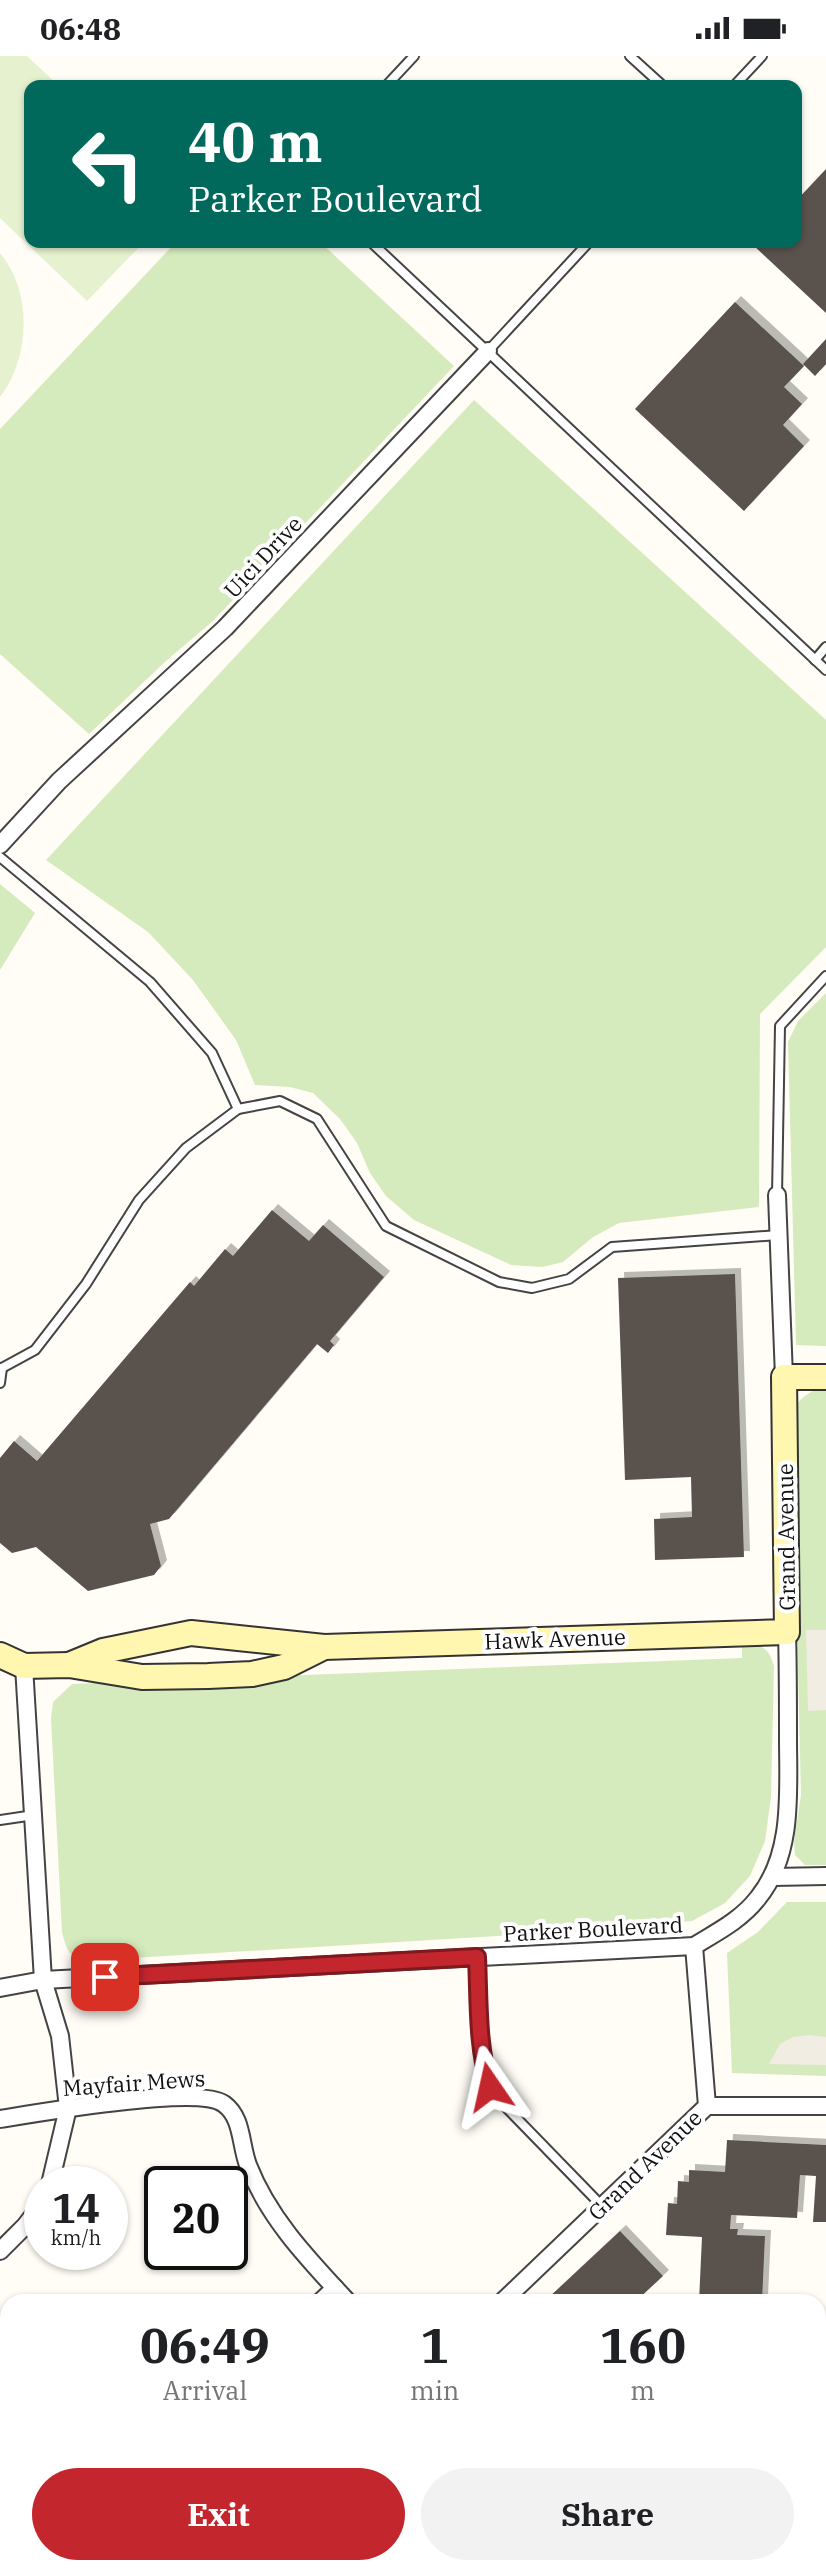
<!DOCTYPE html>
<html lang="en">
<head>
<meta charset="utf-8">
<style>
  :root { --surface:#fff; --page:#f2f2f2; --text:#202124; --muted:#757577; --accent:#c4262e }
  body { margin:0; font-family:"IBM Plex Serif",serif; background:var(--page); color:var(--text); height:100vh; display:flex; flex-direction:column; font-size:30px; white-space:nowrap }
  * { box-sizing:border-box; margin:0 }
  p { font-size:26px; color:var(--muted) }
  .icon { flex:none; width:44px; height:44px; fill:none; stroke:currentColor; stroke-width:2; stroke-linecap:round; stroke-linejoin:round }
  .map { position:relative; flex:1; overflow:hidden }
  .drawer { position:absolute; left:0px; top:2238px; width:826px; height:282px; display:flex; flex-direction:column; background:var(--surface); border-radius:24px 24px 0 0; box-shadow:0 2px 6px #0004 }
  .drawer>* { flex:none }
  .hud { position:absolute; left:24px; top:24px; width:778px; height:168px; border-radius:16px; box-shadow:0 2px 6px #0004; background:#00695c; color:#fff; overflow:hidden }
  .speed { position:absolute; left:24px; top:2110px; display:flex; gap:16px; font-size:40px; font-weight:700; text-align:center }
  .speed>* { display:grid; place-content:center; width:104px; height:104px; border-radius:50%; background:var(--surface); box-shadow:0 2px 6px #0004; line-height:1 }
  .speed small { font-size:20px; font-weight:400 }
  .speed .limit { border:4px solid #111; border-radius:12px; background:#fff; color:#111 }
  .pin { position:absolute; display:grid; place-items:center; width:68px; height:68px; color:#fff; margin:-34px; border-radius:16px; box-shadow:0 4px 12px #0006 }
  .me { position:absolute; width:88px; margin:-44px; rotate:349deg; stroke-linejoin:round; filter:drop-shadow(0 0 6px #0008) }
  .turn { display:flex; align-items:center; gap:28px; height:168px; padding:0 32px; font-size:36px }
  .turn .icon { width:104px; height:104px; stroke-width:2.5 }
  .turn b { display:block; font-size:56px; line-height:68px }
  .eta { display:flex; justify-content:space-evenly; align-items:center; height:136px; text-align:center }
  .eta b { font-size:48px; font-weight:700; line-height:56px }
  .action { display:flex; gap:16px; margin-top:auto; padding:16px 32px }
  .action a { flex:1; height:92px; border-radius:48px; background:var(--accent); color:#fff; font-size:32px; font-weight:700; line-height:92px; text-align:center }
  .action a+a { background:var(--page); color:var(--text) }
  .status { display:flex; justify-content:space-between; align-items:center; height:56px; padding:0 40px; background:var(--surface); direction:ltr }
  .status svg { height:22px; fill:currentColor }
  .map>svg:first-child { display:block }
  .green { fill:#d5ebbd }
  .pitch { fill:#e6f2cf }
  .plaza { fill:#f1ede2 }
  .building { fill:#5a524d; filter:url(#shadow) }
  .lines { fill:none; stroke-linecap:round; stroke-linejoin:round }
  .lane-casing { stroke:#444; stroke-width:12 }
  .street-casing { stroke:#444; stroke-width:20 }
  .secondary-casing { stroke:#333; stroke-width:28 }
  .lane { stroke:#fff; stroke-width:8 }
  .street { stroke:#fff; stroke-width:16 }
  .secondary { stroke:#fff6b0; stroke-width:24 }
  .route-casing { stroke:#7f191e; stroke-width:20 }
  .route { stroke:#c4262e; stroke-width:14 }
  .labels { text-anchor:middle; stroke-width:8; stroke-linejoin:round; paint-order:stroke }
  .street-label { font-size:22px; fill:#111; stroke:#fff }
</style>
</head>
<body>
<div class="status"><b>06:48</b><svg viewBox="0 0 49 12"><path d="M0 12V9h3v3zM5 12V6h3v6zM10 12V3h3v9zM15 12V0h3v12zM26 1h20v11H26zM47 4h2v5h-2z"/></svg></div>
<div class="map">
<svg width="826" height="2519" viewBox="0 0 826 2519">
  <defs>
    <filter id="shadow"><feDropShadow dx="6" dy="-6" stdDeviation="0" flood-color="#0004"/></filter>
  </defs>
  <rect width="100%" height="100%" fill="#fffdf5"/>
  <g class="green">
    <polygon points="176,186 320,186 454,310 213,565 167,604 89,678 0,598 0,373"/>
    <polygon points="474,344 826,664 826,891 760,958 759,1151 619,1167 593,1181 563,1206 542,1211 511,1209 414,1164 386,1140 370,1117 357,1087 340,1063 313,1037 290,1031 255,1029 236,984 193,924 148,876 46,804"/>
    <polygon points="0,828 35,857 0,914"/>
    <polygon points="826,937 826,1290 796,1289 788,986 798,965"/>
    <path d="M817 1333H826V1809H805L795 1799 794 1785 801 1739 792 1362C795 1345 802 1341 817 1333Z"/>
    <path d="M754 1588C767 1592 770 1597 774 1610L771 1741 765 1785 750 1820 725 1847 692 1865 612 1873 83 1905C67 1899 66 1891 62 1876L51 1662 53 1646 72 1628 742 1602V1589Z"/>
    <polygon points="787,1846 826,1846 826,2020 732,2017 727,1897 758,1876"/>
  </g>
  <g class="pitch">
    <polygon points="0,0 27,0 59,30 30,30 30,186 144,186 87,245 0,162"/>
    <path d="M0 197C33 236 30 302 0 341Z"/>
  </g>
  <g class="plaza">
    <polygon points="806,1574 826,1574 826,1654 808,1655"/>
    <polygon points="809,1979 826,1981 826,2009 769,2008 780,1988 793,1981"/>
  </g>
  <g class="building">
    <polygon points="826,113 826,257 754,190 758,186 796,186 796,145"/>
    <polygon points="735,246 804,310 784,331 802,348 783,369 804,390 744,455 635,353"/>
    <polygon points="826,283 826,308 815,320 803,308"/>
    <polygon points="272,1154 309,1185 323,1169 384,1221 330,1285 334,1289 328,1297 317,1288 169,1463 150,1468 161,1510 154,1519 88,1535 36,1491 12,1497 0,1487 0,1402 14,1385 37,1405 190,1226 194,1230 225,1193 233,1200"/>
    <polygon points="735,1218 744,1501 655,1504 654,1463 692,1461 691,1421 625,1424 618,1222"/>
    <polygon points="727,2084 826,2089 826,2166 813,2166 816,2120 800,2119 797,2162 731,2159 730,2173 738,2173 737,2179 765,2180 762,2246 699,2246 702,2181 666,2179 668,2147 677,2148 678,2125 689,2126 689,2114 725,2116"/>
    <polygon points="620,2175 663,2220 635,2246 544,2246"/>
    <polygon points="254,2512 294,2512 301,2519 246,2519"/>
    <polygon points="411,2512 497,2512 503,2519 417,2519"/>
    <polygon points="689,2512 755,2512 755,2519 688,2519"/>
  </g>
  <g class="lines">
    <g class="lane-casing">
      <g id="lane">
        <polyline points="630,0 663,30"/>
        <polyline points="386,30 414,0"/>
        <polyline points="734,30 762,0"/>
        <polyline points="371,186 826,614"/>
        <polyline points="488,295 589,186"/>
        <polyline points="815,604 826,591"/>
        <polyline points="0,801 150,926 212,997 238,1053 280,1045 317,1063 386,1170 499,1226 532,1232 569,1223 612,1191 778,1179"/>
        <polyline points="777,1139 780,970 826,920"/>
        <polyline points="0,1313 35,1294 86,1228 139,1144 186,1092 238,1053"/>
        <polyline points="0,1327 2,1312"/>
        <polyline points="0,1764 34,1759"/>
        <path d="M478 1902C479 1947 474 2002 497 2042L602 2150"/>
        <polyline points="0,2364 8,2372"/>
        <polyline points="539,2512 545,2519"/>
        <polyline points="602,2519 602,2512"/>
        <polyline points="676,2519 676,2512"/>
      </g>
    </g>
    <g class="street-casing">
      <g id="street">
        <polyline points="0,789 59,725 225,572 488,295"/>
        <polyline points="777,1139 784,1321"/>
        <polyline points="24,1610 43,1924 60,1980 68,2052 50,2128"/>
        <polyline points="773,1821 826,1820"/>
        <path d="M0 1932 43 1924 694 1890C717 1876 741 1864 758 1842 794 1798 788 1735 788 1682 788 1646 788 1611 787 1576"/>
        <polyline points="707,2050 826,2050"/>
        <path d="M0 2063C37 2057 199 2029 224 2048 243 2062 240 2088 248 2109 269 2163 309 2204 348 2246"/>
        <polyline points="0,2195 25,2170 42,2148"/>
        <polyline points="320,2246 335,2232"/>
        <polyline points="502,2246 707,2050 694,1890"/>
        <polyline points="341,2512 347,2519"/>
        <polyline points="381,2512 387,2519"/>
        <polyline points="34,2519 41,2512"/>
        <polyline points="215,2519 222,2512"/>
      </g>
    </g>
    <g class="secondary-casing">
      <g id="secondary">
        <polyline points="0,1599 24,1610 69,1609 142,1621 208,1620 252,1618 284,1611 324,1591"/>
        <polyline points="69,1609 103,1595 191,1577 324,1591 787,1576 784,1321 826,1321"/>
      </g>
    </g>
    <use href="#lane" class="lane"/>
    <use href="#street" class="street"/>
    <use href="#secondary" class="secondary"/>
  </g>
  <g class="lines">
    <g class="route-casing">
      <path id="route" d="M105 1921 477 1901C479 1944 477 1990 490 2031"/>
    </g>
    <use href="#route" class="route"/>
  </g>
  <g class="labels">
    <g class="street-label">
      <text transform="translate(263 501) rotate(-47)" y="8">Uici Drive</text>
      <text transform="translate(786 1481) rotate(-91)" y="8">Grand Avenue</text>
      <text transform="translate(555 1583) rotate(-2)" y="8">Hawk Avenue</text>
      <text transform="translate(593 1873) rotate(-3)" y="8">Parker Boulevard</text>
      <text transform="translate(134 2027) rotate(-4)" y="8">Mayfair Mews</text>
      <text transform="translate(645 2109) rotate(-44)" y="8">Grand Avenue</text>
    </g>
  </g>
</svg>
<div class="speed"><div>14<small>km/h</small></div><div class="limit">20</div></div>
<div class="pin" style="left:105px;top:1921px;background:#d93025"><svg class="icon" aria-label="arrive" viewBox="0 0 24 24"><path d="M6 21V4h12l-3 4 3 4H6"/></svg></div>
<svg class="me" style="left:490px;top:2031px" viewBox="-20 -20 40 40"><path d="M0-17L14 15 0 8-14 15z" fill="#c4262e" stroke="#fff" stroke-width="4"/></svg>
<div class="hud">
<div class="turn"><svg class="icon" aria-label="left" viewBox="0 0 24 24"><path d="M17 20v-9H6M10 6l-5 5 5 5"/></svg><div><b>40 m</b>Parker Boulevard</div></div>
</div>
<section class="drawer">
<div class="eta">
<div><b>06:49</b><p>Arrival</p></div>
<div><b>1</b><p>min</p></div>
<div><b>160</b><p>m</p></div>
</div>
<div class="action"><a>Exit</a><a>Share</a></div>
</section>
</div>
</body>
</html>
